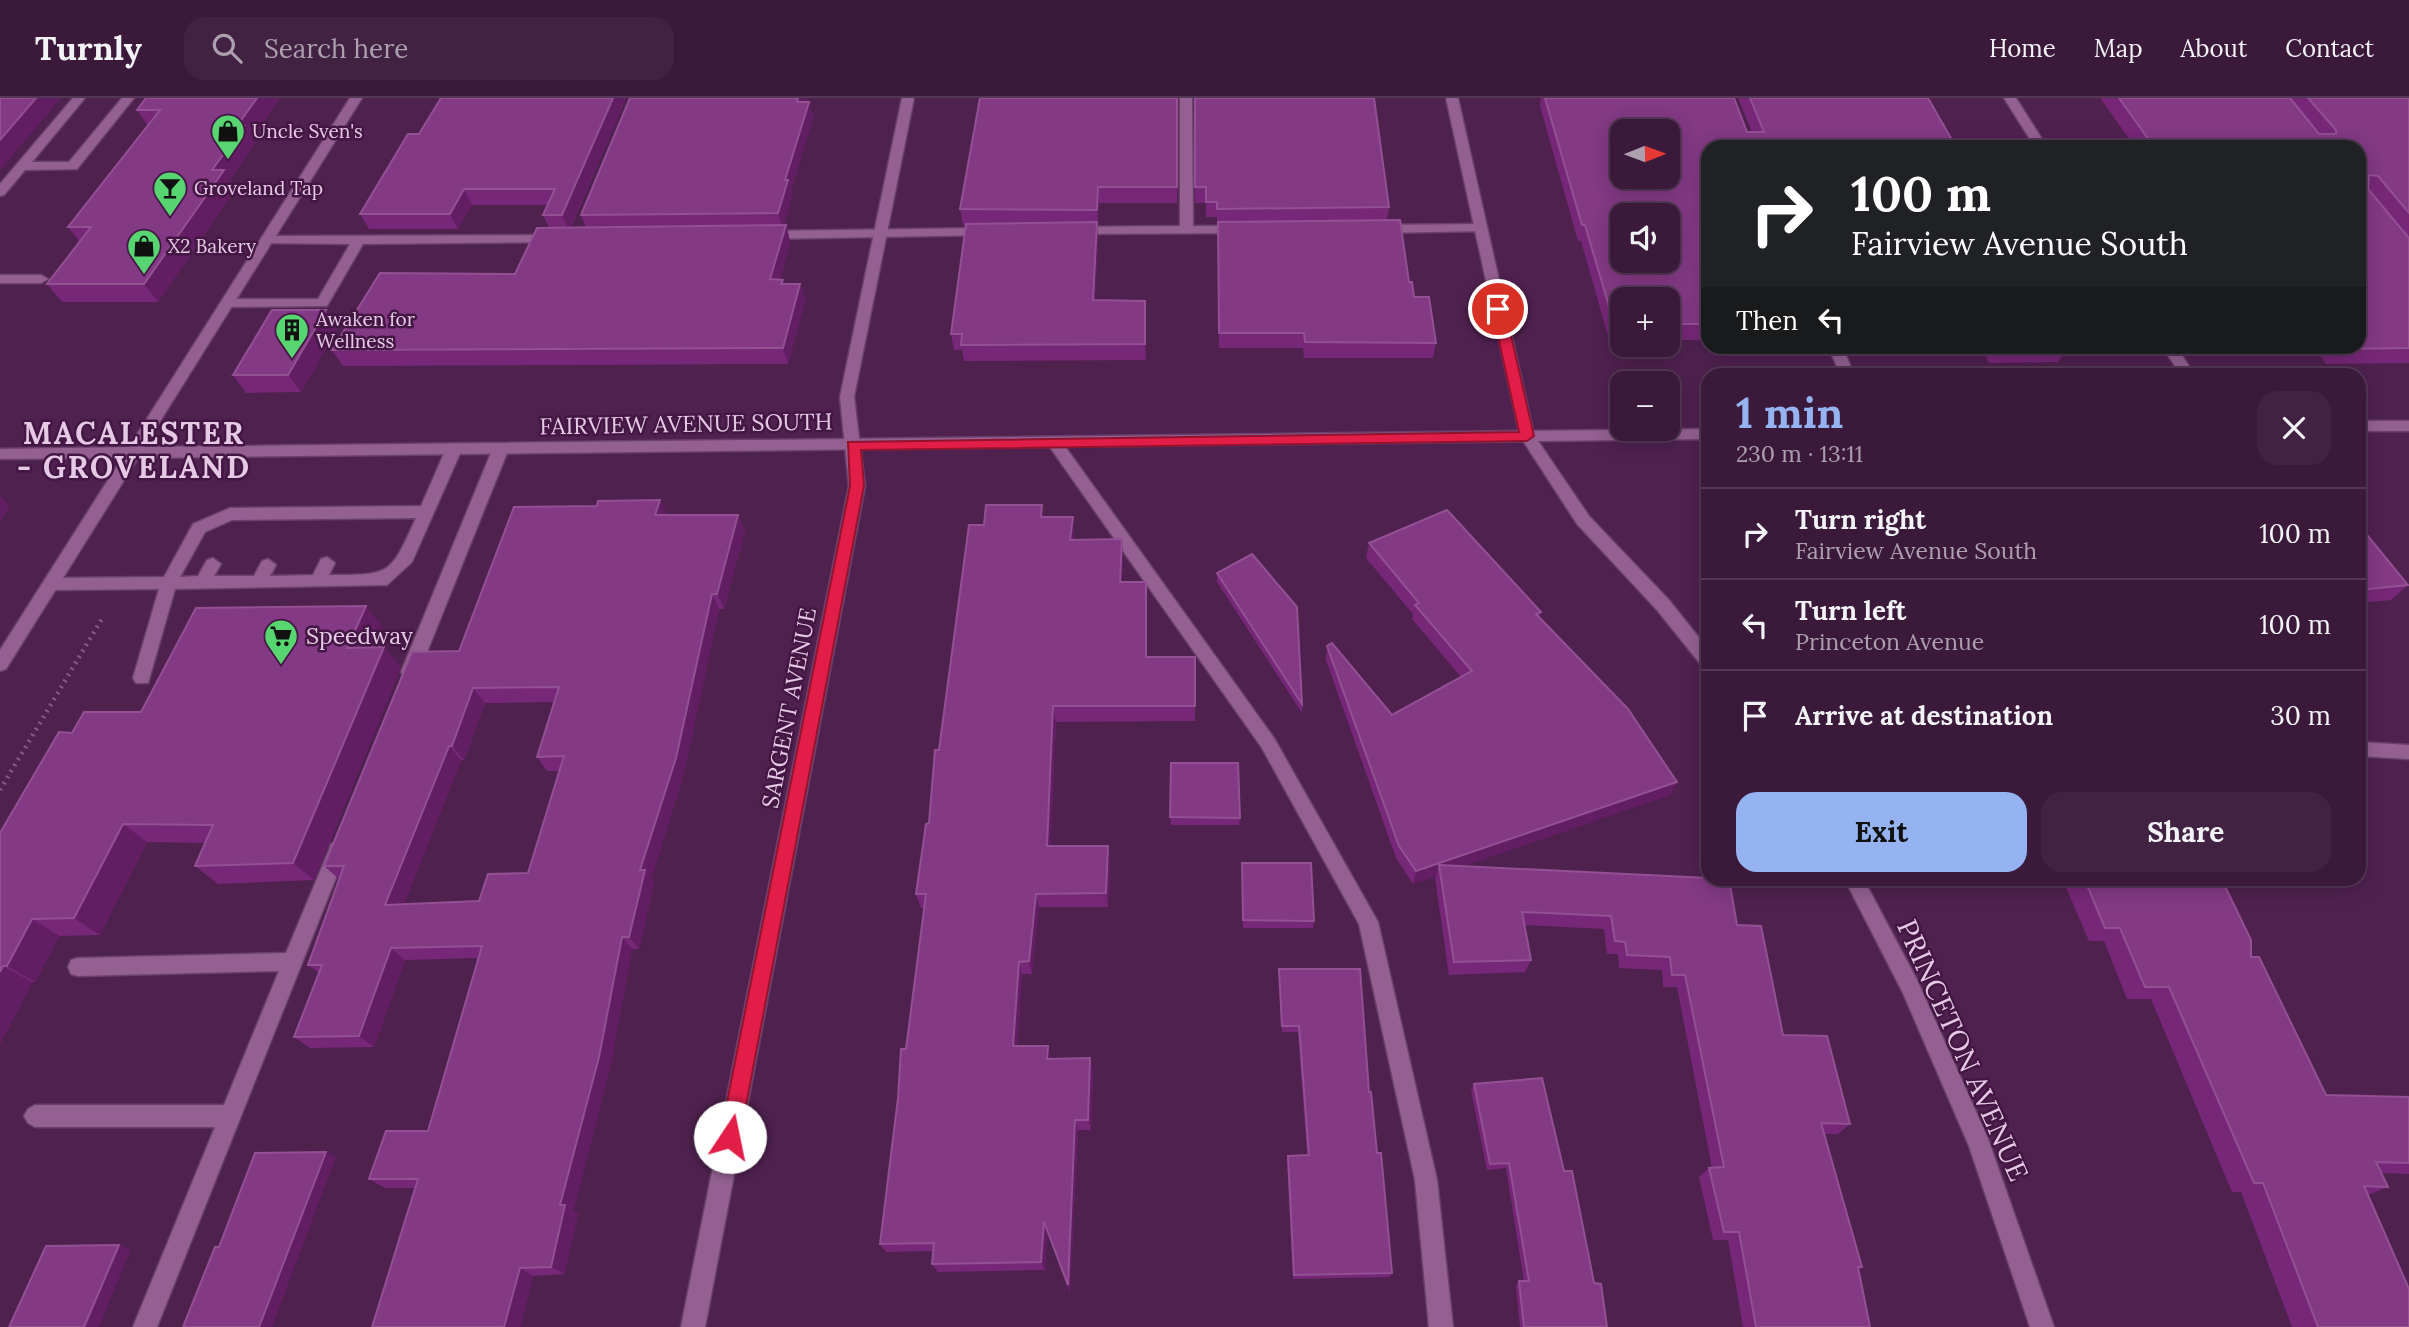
<!DOCTYPE html>
<html lang="en">
<head>
<meta charset="utf-8">
<style>
  :root { --surface:#3b193b; --page:#422242; --text:#f1f3f6; --muted:#aca0af; --line:#543855; --accent:#95b2f1 }
  body { margin:0; font-family:Lora,serif; background:var(--page); color:var(--text); height:100vh; display:flex; flex-direction:column; font-size:26px; white-space:nowrap }
  * { box-sizing:border-box; margin:0 }
  p { font-size:23px; color:var(--muted) }
  .icon { flex:none; width:38px; height:38px; fill:none; stroke:currentColor; stroke-width:2; stroke-linecap:round; stroke-linejoin:round }
  .map { position:relative; flex:1; overflow:hidden }
  .details { position:absolute; left:1701px; top:270px; width:665px; height:518px; display:flex; flex-direction:column; background:var(--surface); border-radius:21px; box-shadow:0 4px 18px #0003,0 0 0 2px var(--line) }
  .details>* { flex:none }
  .top-card { position:absolute; left:1701px; top:42px; width:665px; height:214px; border-radius:21px; box-shadow:0 4px 18px #0003,0 0 0 2px var(--line); background:#202124; color:#fff; overflow:hidden }
  .needle { width:46px; rotate:89deg }
  .buttons { position:absolute; left:1610px; top:21px; display:grid; gap:14px }
  .buttons a { display:grid; place-items:center; width:70px; height:70px; border-radius:14px; background:var(--surface); box-shadow:0 4px 18px #0003,0 0 0 2px var(--line); font-size:35px }
  .pin { position:absolute; display:grid; place-items:center; width:60px; height:60px; color:#fff; margin:-30px; border:4px solid #fff; border-radius:50%; box-shadow:0 2px 7px #0007 }
  .me { position:absolute; width:77px; margin:-38px; rotate:11deg; stroke-linejoin:round; filter:drop-shadow(0 0 5px #0008) }
  .turn { display:flex; align-items:center; gap:24px; height:147px; padding:0 35px; font-size:32px }
  .turn .icon { width:91px; height:91px; stroke-width:2.5 }
  .turn b { display:block; font-size:49px; line-height:60px }
  .then { display:flex; align-items:center; height:66px; padding:0 35px; background:#0003; gap:14px; font-size:26px }
  .round { display:grid; place-items:center; flex:none; width:74px; height:74px; border-radius:21px; background:var(--page) }
  .head { display:flex; align-items:center; justify-content:space-between; height:119px; padding:0 35px }
  h1 { font-size:42px; font-weight:700; line-height:52px; color:var(--accent) }
  .button { display:flex; gap:14px; margin-top:auto; padding:14px 35px }
  .button a { flex:1; height:80px; border-radius:21px; background:var(--accent); color:#111; font-size:28px; font-weight:700; line-height:80px; text-align:center }
  .button a+a { background:var(--page); color:var(--text) }
  ul { padding:0; list-style:none }
  li { display:flex; align-items:center; gap:21px; height:91px; padding:0 35px; border-top:2px solid var(--line) }
  li div { flex:1 }
  li b { display:block; font-size:26px }
  li em { font-style:normal }
  header { display:flex; align-items:center; gap:42px; box-sizing:border-box; height:98px; padding:0 35px; background:var(--surface); border-bottom:2px solid var(--line) }
  header strong { font-size:33px }
  nav { display:flex; gap:38px; margin-inline-start:auto; font-size:24px }
  .search { width:490px; height:63px; background:var(--page); display:flex; align-items:center; gap:18px; box-sizing:border-box; padding:0 24px; border-radius:21px; color:var(--muted); font-size:26px }
  .map>svg:first-child { display:block }
  .lines { fill:none; stroke-linecap:round; stroke-linejoin:round }
  .service-casing { stroke:#694069; stroke-width:3 }
  .minor-casing { stroke:#694069; stroke-width:3 }
  .tertiary-casing { stroke:#694069; stroke-width:3 }
  .path { stroke:#845c83; stroke-width:4.5; stroke-dasharray:2 5; stroke-linecap:butt }
  .service { fill:#936091; fill-rule:evenodd }
  .minor { fill:#936091; fill-rule:evenodd }
  .tertiary { fill:#936091; fill-rule:evenodd }
  .wall { fill:#772778; fill-rule:evenodd }
  .shaded-wall { fill:#621d63 }
  .building { fill:#833984; stroke:#935093; stroke-width:2; fill-rule:evenodd }
  .route { fill:#e11d48; stroke:#92132f; stroke-width:2 }
  .labels { text-anchor:middle; stroke-width:5; stroke-linejoin:round; paint-order:stroke }
  .far-poi-label { font-size:19px; fill:#e6cae5; stroke:#441644; text-anchor:start }
  .street-label { font-size:23px; fill:#e6cae5; stroke:#441644 }
  .poi-label { font-size:23px; fill:#e6cae5; stroke:#441644; text-anchor:start }
  .near-street-label { font-size:28px; fill:#e6cae5; stroke:#441644 }
  .district-label { font-size:30px; font-weight:bold; letter-spacing:2px; fill:#e6cae5; stroke:#441644 }
</style>
</head>
<body>
<header>
<strong>Turnly</strong>
<div class="search"><svg class="icon" aria-label="search" viewBox="0 0 24 24"><circle cx="10" cy="10" r="6"/><path d="M15 15l6 6"/></svg>Search here</div>
<nav><a>Home</a><a>Map</a><a>About</a><a>Contact</a></nav>
</header>
<div class="map">
<svg width="2409" height="1229" viewBox="0 0 2409 1229">
  <rect width="100%" height="100%" fill="#4f214f"/>
  <g class="lines">
    <g class="service-casing">
      <g id="service">
        <polygon points="73,0 85,0 32,64 69,64 122,0 134,0 77,71 25,72 4,97 0,98 0,86"/>
        <polygon points="1180,0 1192,0 1193,128 1239,128 1244,129 1244,135 1069,136 1069,130 1074,129 1180,128"/>
        <polygon points="1480,126 1485,127 1485,133 1379,135 1372,131 1379,127"/>
        <polygon points="987,130 994,134 992,137 766,141 759,137 766,133"/>
        <polygon points="553,137 558,138 558,144 363,146 327,208 228,209 221,205 228,201 318,201 350,146 263,145 261,142 268,138"/>
        <polygon points="0,177 41,177 48,181 41,185 0,185"/>
        <polygon points="1828,248 1842,248 1854,276 1840,276"/>
        <polygon points="1054,339 1059,340 1274,640 1378,824 1437,1082 1453,1229 1429,1229 1415,1082 1359,826 1262,650 1049,348 1046,344"/>
        <polygon points="501,345 509,350 419,574 416,579 404,579 401,574 493,350"/>
        <path d="M454 346 462 351 412 464 387 487 175 491 148 585H136L133 580 159 491 51 492 43 486 51 480 164 479 193 426 230 410 421 408 446 351ZM416 420C390 477 392 477 329 477L335 465 327 459 321 461 313 477 270 478 276 467 268 461 262 463 254 478H214L221 466 213 460 207 462 198 478 180 479 205 434 232 422Z"/>
        <polygon points="2359,644 2409,647 2409,661 2359,658"/>
        <polygon points="338,744 345,746 347,752 157,1229 133,1229 215,1029 35,1029 28,1025 24,1018 28,1011 35,1007 224,1007 279,873 78,878 71,876 68,869 71,862 78,860 286,855 329,752 331,746"/>
      </g>
    </g>
    <g class="minor-casing">
      <g id="minor">
        <polygon points="902,0 914,0 854,299 865,388 705,1229 681,1229 849,388 840,299"/>
        <polygon points="1446,0 1458,0 1534,337 1589,418 1669,502 1708,551 1708,570 1702,568 1657,512 1577,426 1520,338"/>
        <polygon points="2004,0 2016,0 2047,49 2035,49"/>
        <polygon points="2162,248 2176,248 2194,276 2180,276"/>
        <polygon points="1844,780 1863,780 1917,882 1987,1038 2054,1229 2030,1229 1969,1048 1903,895"/>
      </g>
    </g>
    <g class="tertiary-casing">
      <g id="tertiary">
        <polygon points="350,0 362,0 144,349 1708,331 1708,341 138,360 6,571 0,573 0,552 122,360 0,361 0,351 129,349"/>
        <rect x="2359" y="323" width="50" height="10"/>
      </g>
    </g>
    <polyline class="path" points="0,692 103,519"/>
    <use href="#service" class="service"/>
    <use href="#minor" class="minor"/>
    <use href="#tertiary" class="tertiary"/>
  </g>
  <g class="wall">
    <polygon points="146,0 252,41 255,46 230,81 236,90 158,204 62,204 47,186 80,144 68,129 148,28 137,12"/>
    <polygon points="441,0 626,0 571,129 586,129 581,117 807,0 806,4 809,4 813,20 791,92 792,98 784,127 786,127 790,143 780,181 784,186 800,186 805,202 788,266 343,268 332,252 515,176 549,129 543,117 548,107 472,107 458,131 369,131 360,116 419,36"/>
    <polygon points="1177,0 1177,105 1099,105 1098,127 1097,127 1098,140 1095,202 1146,219 1146,262 964,263 962,252 954,252 951,236 966,127 963,127 960,111"/>
    <polygon points="1195,0 1389,109 1387,122 1414,199 1436,245 1433,260 1304,260 1303,250 1219,250 1217,119 1206,119 1206,105 1195,105"/>
    <polygon points="1541,0 1734,0 1747,34 1752,34 1738,0 1928,0 1708,49 1708,242 1668,242 1668,201 1622,201 1622,238 1608,238 1581,143 1578,143 1540,8"/>
    <polygon points="2100,0 2409,0 2409,265 2326,266 2318,254 2272,254 2269,248 2359,248 2359,49 2135,49"/>
    <polygon points="326,212 338,229 301,294 246,295 233,277"/>
    <polygon points="1760,248 1812,248 1810,253 1762,254"/>
    <polygon points="1981,248 2069,249 2058,264 1989,265"/>
    <path d="M660 402 667 417H738L745 433 724 511H719L684 675 651 781 654 785 639 851H632L610 970 573 1113 578 1116 564 1176 533 1178 520 1229H372L415 1090H385L369 1081 428 1033 478 860 405 862 374 949 310 950 294 939 319 875 308 867 339 781 324 768 459 553 597 408ZM554 604 537 659 547 673H560L528 775 479 803 404 806 461 662H464L485 605Z"/>
    <polygon points="1044,419 1074,435 1074,442 1123,458 1122,484 1147,500 1147,559 1195,559 1195,623 1056,624 1050,748 1110,762 1108,809 1039,809 1032,876 1022,876 1017,948 1048,948 1050,961 1090,960 1093,971 1091,1032 1078,1032 1070,1195 1047,1132 1045,1172 938,1174 932,1166 933,1153 886,1154 880,1146 924,810 921,810 916,796 984,427"/>
    <polygon points="2359,427 2408,487 2391,502 2359,505"/>
    <polygon points="1369,445 1541,514 1539,519 1677,684 1670,697 1463,768 1737,827 1783,937 1850,1026 1838,1036 1824,1036 1862,1169 1858,1171 1870,1229 1743,1229 1728,1142 1713,1142 1699,1079 1709,1070 1712,1070 1677,889 1663,889 1662,872 1619,870 1618,856 1607,856 1604,831 1525,827 1531,862 1525,874 1449,877 1435,780 1436,778 1413,786 1396,760 1326,562 1327,548 1392,617 1461,579 1412,521 1413,516 1366,460"/>
    <polygon points="1217,475 1302,606 1302,615 1217,484"/>
    <polygon points="382,529 374,549 401,569 314,782 218,786 195,768 205,745 147,744 100,837 59,838 35,884 32,884 0,946 0,735 72,635 141,614"/>
    <polygon points="1170,719 1240,720 1239,727 1171,727"/>
    <polygon points="1242,772 1314,823 1313,830 1243,830"/>
    <polygon points="2062,780 2221,780 2251,859 2326,997 2409,999 2409,1076 2381,1075 2388,1089 2367,1097 2409,1229 2292,1229 2241,1094 2232,1094 2151,901 2127,901 2104,843 2089,843"/>
    <polygon points="1279,871 1369,994 1392,1175 1390,1179 1293,1181 1287,1063 1288,1058 1307,1057 1298,934 1282,934 1279,878"/>
    <polygon points="1474,986 1564,1073 1607,1229 1520,1229 1516,1187 1519,1183 1524,1183 1506,1070 1487,1072 1471,992"/>
  </g>
  <g class="shaded-wall">
    <polygon points="36,0 61,0 0,72 0,42"/>
    <polygon points="257,0 280,0 252,41 255,46 230,81 236,90 158,204 144,186 237,28"/>
    <polygon points="613,0 626,0 569,132 562,117"/>
    <polygon points="798,0 807,0 801,20 797,4"/>
    <polygon points="809,4 813,20 791,92 792,98 783,130 778,115 785,82"/>
    <polygon points="1098,89 1099,105 1098,127 1097,112"/>
    <polygon points="464,91 472,107 458,131 450,116"/>
    <polygon points="1097,124 1098,140 1094,218 1093,202"/>
    <polygon points="786,127 790,143 775,198 770,181"/>
    <polygon points="800,186 805,202 788,266 783,250"/>
    <polygon points="1145,203 1146,219 1146,262 1145,246"/>
    <polygon points="326,212 338,229 301,294 288,277"/>
    <polygon points="0,398 10,408 0,423"/>
    <polygon points="660,402 668,418 655,417"/>
    <polygon points="738,417 745,433 724,511 717,496"/>
    <polygon points="1073,419 1074,435 1072,458 1070,442"/>
    <polygon points="1122,441 1123,458 1121,500 1120,484"/>
    <polygon points="1146,484 1147,500 1146,575"/>
    <polygon points="712,496 719,511 684,675 651,781 654,785 639,851 629,839 640,772"/>
    <polygon points="366,508 382,529 365,570 347,550"/>
    <polygon points="384,549 401,569 314,782 293,765"/>
    <polygon points="473,590 485,605 464,662 452,648"/>
    <polygon points="1053,608 1056,624 1050,762 1047,748"/>
    <polygon points="449,648 461,662 399,819 385,807"/>
    <polygon points="1677,684 1670,697 1440,776 1439,767 1436,778 1413,786 1416,773"/>
    <polygon points="123,726 147,744 100,837 74,820"/>
    <polygon points="1108,748 1110,762 1108,809 1106,795"/>
    <polygon points="1036,796 1039,809 1032,876 1029,863"/>
    <polygon points="32,821 59,838 35,884 7,868"/>
    <polygon points="622,839 632,851 610,970 573,1113 578,1116 564,1176 551,1169 560,1107"/>
    <polygon points="391,850 405,862 374,949 359,938"/>
    <polygon points="1019,864 1022,876 1017,960 1013,948"/>
    <polygon points="3,868 32,884 0,946 0,874"/>
    <polygon points="1048,948 1051,959 1050,972 1047,961"/>
    <polygon points="1090,960 1093,971 1091,1032 1088,1022"/>
    <polygon points="1075,1022 1078,1032 1070,1195 1068,1187"/>
    <polygon points="326,1054 336,1059 272,1229 259,1229"/>
    <polygon points="1044,1124 1047,1132 1045,1172 1041,1164"/>
    <polygon points="119,1147 131,1151 99,1229 84,1229"/>
    <polygon points="520,1170 533,1178 520,1229 504,1229"/>
  </g>
  <g class="building">
    <polygon points="0,0 36,0 0,42"/>
    <polygon points="146,0 257,0 237,28 244,28 212,72 224,72 144,186 47,186 91,129 68,129 160,12 137,12"/>
    <polygon points="441,0 613,0 562,117 543,117 555,91 464,91 450,116 360,116 408,36 419,36"/>
    <polygon points="630,0 798,0 797,4 809,4 785,82 788,82 778,115 581,117"/>
    <polygon points="980,0 1177,0 1177,89 1098,89 1097,112 960,111"/>
    <polygon points="1195,0 1374,0 1389,109 1217,111 1217,104 1206,104 1206,89 1195,89"/>
    <path d="M1545 0H1734L1747 34H1764L1750 0H1928L1956 49H1708V226H1668V201H1622V222H1613L1585 127H1582ZM1622 33H1668V79H1622ZM1622 117H1668V163H1622Z"/>
    <polygon points="2119,0 2290,0 2319,36 2336,36 2336,32 2308,0 2409,0 2409,115 2378,78 2369,77 2368,91 2409,140 2409,250 2339,251 2337,248 2359,248 2359,49 2146,49 2154,49"/>
    <polygon points="1400,122 1409,184 1412,184 1414,199 1429,199 1436,245 1305,244 1304,235 1219,235 1218,124"/>
    <polygon points="1097,124 1093,202 1145,203 1145,246 961,247 962,236 951,236 966,126"/>
    <polygon points="786,127 770,181 783,182 781,186 800,186 783,250 332,252 380,175 515,176 537,130"/>
    <polygon points="272,212 326,212 288,277 233,277"/>
    <path d="M660 402 655 417H738L717 496H712L676 660 640 772H645L629 839H622L599 959 560 1107H565L551 1169 520 1170 504 1229H372L418 1081H369L386 1033H428L482 848 391 850 359 938 294 939 322 867H308L344 768H324L412 554 459 553 514 409 597 408 598 403ZM559 589 537 659 564 658 528 775 488 776 479 803 385 807 449 648H452L473 590Z"/>
    <polygon points="986,407 1042,407 1041,419 1073,419 1070,442 1122,441 1120,484 1146,484 1146,559 1195,559 1195,608 1053,608 1047,748 1108,748 1106,795 1036,796 1029,863 1019,864 1013,948 1048,948 1047,961 1090,960 1088,1022 1075,1022 1068,1187 1044,1124 1041,1164 932,1166 934,1145 880,1146 898,1000 901,951 906,951 926,796 916,796 926,726 929,725 935,652 939,652 969,427 984,427"/>
    <polygon points="1447,412 1541,514 1536,516 1628,611 1677,684 1416,773 1399,748 1327,548 1332,545 1392,617 1472,573 1415,507 1419,505 1369,445"/>
    <polygon points="2359,427 2408,487 2359,492"/>
    <polygon points="1252,456 1297,509 1302,606 1217,475"/>
    <polygon points="366,508 347,550 384,549 293,765 195,768 213,727 123,726 74,820 32,821 7,868 3,868 0,874 0,735 59,634 72,635 84,614 141,614 196,510"/>
    <polygon points="1171,665 1238,665 1240,720 1170,719"/>
    <polygon points="1242,765 1311,765 1314,823 1243,822"/>
    <polygon points="1439,767 1729,781 1737,827 1761,828 1783,937 1827,938 1850,1026 1821,1025 1862,1169 1858,1169 1870,1229 1756,1229 1739,1134 1724,1134 1709,1070 1724,1069 1685,877 1672,877 1670,859 1627,857 1625,844 1615,843 1611,818 1522,814 1531,862 1454,864"/>
    <polygon points="2084,780 2221,780 2251,842 2251,859 2259,859 2326,997 2409,999 2409,1065 2376,1064 2388,1089 2364,1088 2409,1191 2409,1229 2318,1229 2263,1085 2254,1085 2169,889 2145,889 2120,830 2105,830"/>
    <polygon points="1279,871 1360,871 1369,994 1371,994 1377,1055 1381,1055 1392,1175 1294,1177 1288,1058 1309,1057 1299,928 1282,928"/>
    <polygon points="1542,980 1564,1073 1572,1073 1594,1185 1601,1186 1607,1229 1524,1229 1519,1183 1529,1183 1509,1065 1490,1066 1474,986"/>
    <polygon points="326,1054 259,1229 183,1229 215,1149 219,1149 255,1055"/>
    <polygon points="119,1147 84,1229 9,1229 46,1148"/>
  </g>
  <polygon class="route" points="1498,207 1505,211 1534,338 1527,343 861,352 864,388 740,1039 737,1046 730,1049 723,1046 720,1039 850,388 848,344 1519,334 1492,211"/>
  <defs>
    <g id="shop-pin" transform="scale(1.75)"><path d="M0 17L-7.5 6A9.5 9.5 0 1 1 7.5 6Z" fill="#57d570" stroke="#441644"/><path d="M-5-2.5h2.3a2.7 3.5 0 0 1 5.4 0H5L5.5 6h-11ZM-1.5-2.5h3a1.5 2.3 0 0 0-3 0Z" fill="#111"/></g>
    <g id="bar-pin" transform="scale(1.75)"><path d="M0 17L-7.5 6A9.5 9.5 0 1 1 7.5 6Z" fill="#57d570" stroke="#441644"/><path d="M-6-5H6L.8 .8V4.5H3.5V6h-7V4.5H-.8V.8Z" fill="#111"/></g>
    <g id="building-pin" transform="scale(1.75)"><path d="M0 17L-7.5 6A9.5 9.5 0 1 1 7.5 6Z" fill="#57d570" stroke="#441644"/><path d="M-4-6H4V6H1V3H-1V6H-4ZM-2.5-4.3h1.7v1.8h-1.7ZM.8-4.3h1.7v1.8H.8ZM-2.5-1h1.7V.8h-1.7ZM.8-1h1.7V.8H.8Z" fill="#111"/></g>
    <g id="supermarket-pin" transform="scale(1.75)"><path d="M0 17L-7.5 6A9.5 9.5 0 1 1 7.5 6Z" fill="#57d570" stroke="#441644"/><path d="M-6-5.5h2.5l.6 2H6L4.5 2H-2.5L-4.4-4H-6ZM-1.5 3.2a1.3 1.3 0 1 0 .1 0ZM3 3.2a1.3 1.3 0 1 0 .1 0Z" fill="#111"/></g>
  </defs>
  <g fill-rule="evenodd">
    <use href="#shop-pin" x="228" y="33"/>
    <use href="#bar-pin" x="170" y="90"/>
    <use href="#shop-pin" x="144" y="148"/>
    <use href="#building-pin" x="292" y="232"/>
    <use href="#supermarket-pin" x="281" y="538"/>
  </g>
  <g class="labels">
    <g class="far-poi-label">
      <text x="252" y="40">Uncle Sven's</text>
      <text x="194" y="97">Groveland Tap</text>
      <text x="168" y="155">X2 Bakery</text>
      <text x="316" y="228">Awaken for<tspan x="316" dy="22">Wellness</tspan></text>
    </g>
    <g class="street-label">
      <text transform="translate(686 326) rotate(-1)" y="8">FAIRVIEW AVENUE SOUTH</text>
      <text transform="translate(789 610) rotate(-79)" y="8">SARGENT AVENUE</text>
    </g>
    <g class="poi-label">
      <text x="306" y="546">Speedway</text>
    </g>
    <g class="near-street-label">
      <text transform="translate(1963 952) rotate(66)" y="10">PRINCETON AVENUE</text>
    </g>
    <g class="district-label">
      <text x="134" y="346">MACALESTER<tspan x="134" dy="34">- GROVELAND</tspan></text>
    </g>
  </g>
</svg>
<div class="buttons">
<a><svg class="needle" viewBox="-14 -14 28 28"><path d="M0-13l5 13h-10z" fill="#e53935"/><path d="M0 13l5-13h-10z" fill="#aca0af"/></svg></a>
<a><svg class="icon" aria-label="sound" viewBox="0 0 24 24"><path d="M4 9h4l5-4v14l-5-4H4zM17 9q2 3 0 6"/></svg></a>
<a>+</a>
<a>−</a>
</div>
<div class="pin" style="left:1498px;top:211px;background:#d93025"><svg class="icon" aria-label="arrive" viewBox="0 0 24 24"><path d="M6 21V4h12l-3 4 3 4H6"/></svg></div>
<svg class="me" style="left:730px;top:1039px" viewBox="-20 -20 40 40"><circle r="19" fill="#fff"/><path d="M0-13L10 11 0 6-10 11z" fill="#e11d48"/></svg>
<div class="top-card">
<div class="turn"><svg class="icon" aria-label="right" viewBox="0 0 24 24"><path d="M7 20v-9h11M14 6l5 5-5 5"/></svg><div><b>100 m</b>Fairview Avenue South</div></div>
<div class="then">Then<svg class="icon" aria-label="left" viewBox="0 0 24 24"><path d="M17 20v-9H6M10 6l-5 5 5 5"/></svg></div>
</div>
<section class="details">
<div class="head"><div><h1>1 min</h1><p>230 m · 13:11</p></div><a class="round"><svg class="icon" aria-label="close" viewBox="0 0 24 24"><path d="M6 6l12 12M18 6L6 18"/></svg></a></div>
<ul>
<li><svg class="icon" aria-label="right" viewBox="0 0 24 24"><path d="M7 20v-9h11M14 6l5 5-5 5"/></svg><div><b>Turn right</b><p>Fairview Avenue South</p></div><em>100 m</em></li>
<li><svg class="icon" aria-label="left" viewBox="0 0 24 24"><path d="M17 20v-9H6M10 6l-5 5 5 5"/></svg><div><b>Turn left</b><p>Princeton Avenue</p></div><em>100 m</em></li>
<li><svg class="icon" aria-label="arrive" viewBox="0 0 24 24"><path d="M6 21V4h12l-3 4 3 4H6"/></svg><div><b>Arrive at destination</b></div><em>30 m</em></li>
</ul>
<div class="button"><a>Exit</a><a>Share</a></div>
</section>
</div>
</body>
</html>
